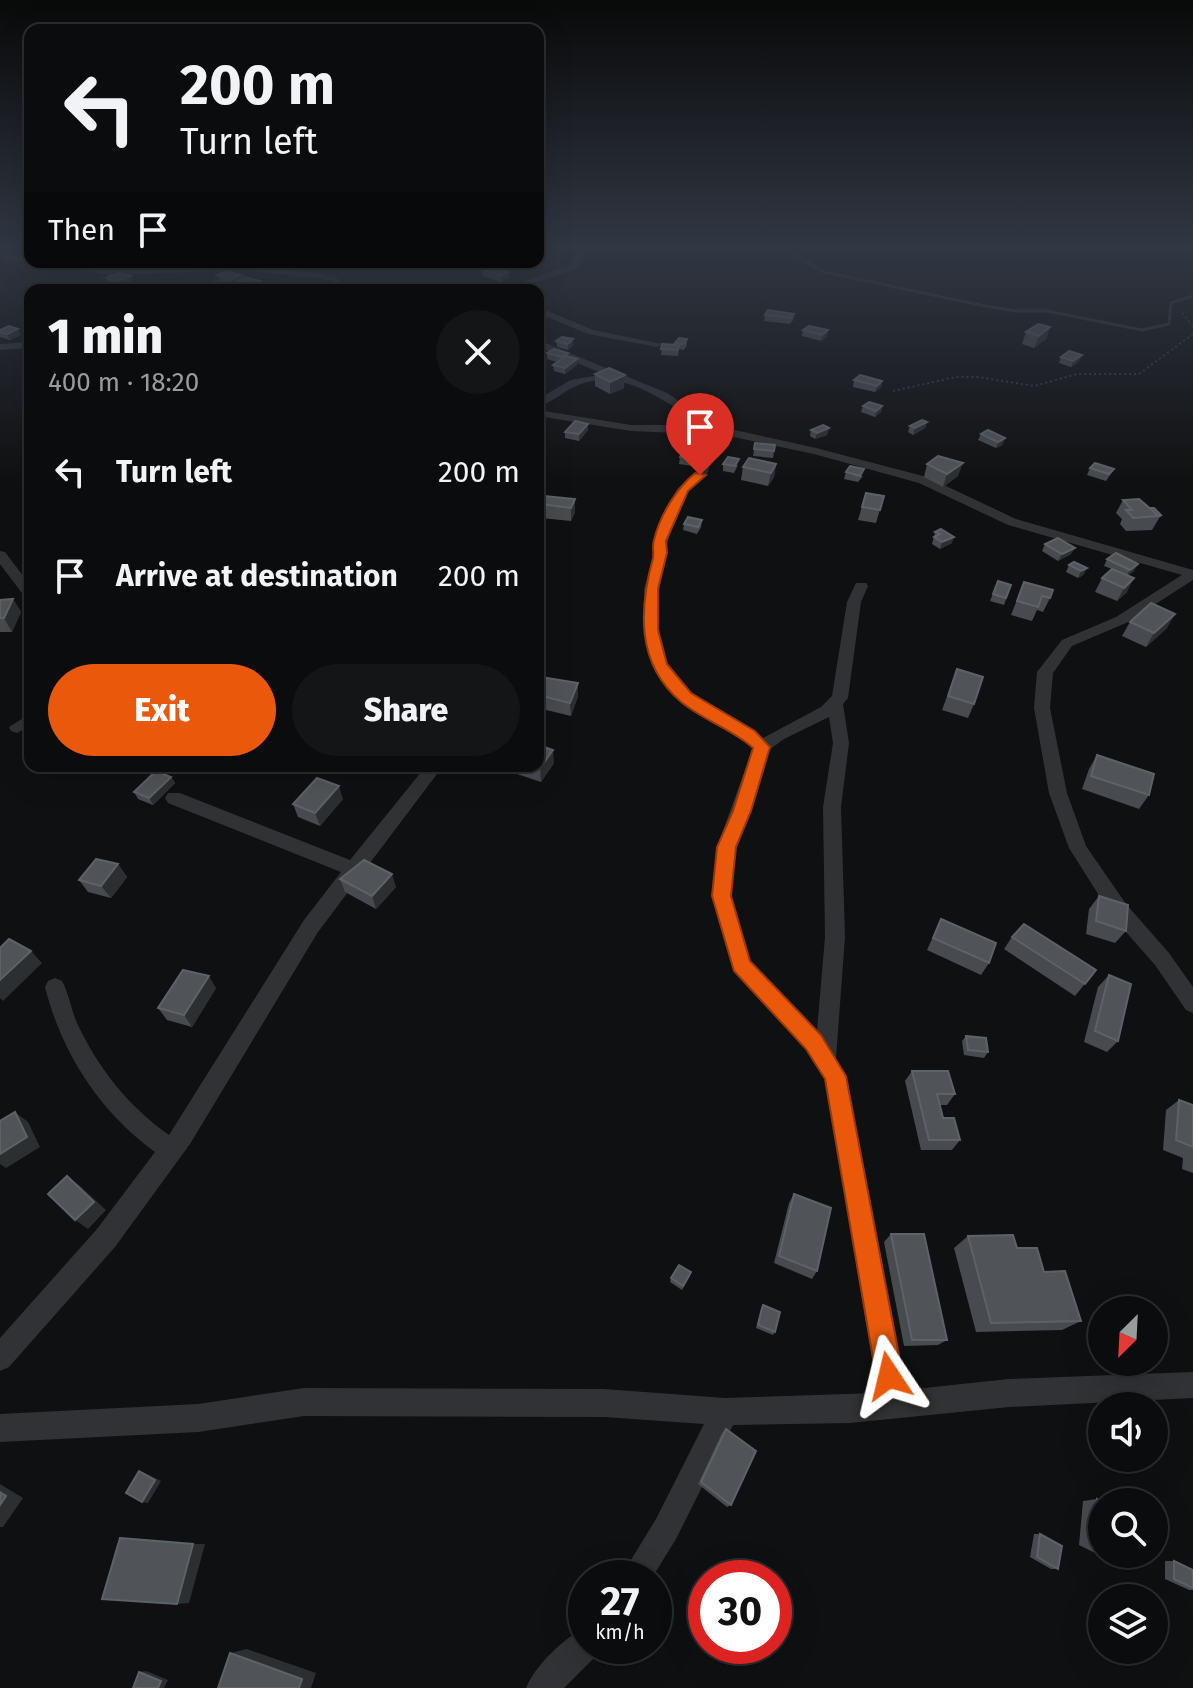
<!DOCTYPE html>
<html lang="en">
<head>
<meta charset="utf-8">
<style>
  :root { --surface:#0b0c0d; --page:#141516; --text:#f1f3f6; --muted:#9a9b9d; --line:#2b2c2e; --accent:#ea580c }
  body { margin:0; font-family:"Fira Sans",sans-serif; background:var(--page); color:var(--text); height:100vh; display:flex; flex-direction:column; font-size:30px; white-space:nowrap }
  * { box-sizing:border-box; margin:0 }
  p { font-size:26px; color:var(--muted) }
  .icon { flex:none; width:44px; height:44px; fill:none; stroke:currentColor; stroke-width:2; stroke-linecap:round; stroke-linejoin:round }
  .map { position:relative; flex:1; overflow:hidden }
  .drawer { position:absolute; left:24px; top:284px; width:520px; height:488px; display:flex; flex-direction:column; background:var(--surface); border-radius:16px; box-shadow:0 8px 32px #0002,0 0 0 2px var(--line) }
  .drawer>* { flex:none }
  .hud { position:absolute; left:24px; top:24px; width:520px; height:244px; border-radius:16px; box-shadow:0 8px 32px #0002,0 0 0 2px var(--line); background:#0b0c0d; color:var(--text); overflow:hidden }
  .needle { width:52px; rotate:204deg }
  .tools { position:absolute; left:1088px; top:1296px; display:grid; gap:16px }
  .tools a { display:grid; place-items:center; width:80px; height:80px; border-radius:50%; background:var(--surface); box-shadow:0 8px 32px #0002,0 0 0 2px var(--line); font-size:40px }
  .speed { position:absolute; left:568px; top:1560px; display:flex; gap:16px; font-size:40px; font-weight:700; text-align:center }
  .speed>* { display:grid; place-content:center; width:104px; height:104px; border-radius:50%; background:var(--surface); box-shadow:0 8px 32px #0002,0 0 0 2px var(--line); line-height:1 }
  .speed small { font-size:20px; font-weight:400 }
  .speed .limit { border:12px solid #d22; background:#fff; color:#111 }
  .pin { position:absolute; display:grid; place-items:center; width:68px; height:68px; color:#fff; margin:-82px -34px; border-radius:50% 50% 50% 0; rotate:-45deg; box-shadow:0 0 8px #0007 }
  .pin .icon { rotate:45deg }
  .me { position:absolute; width:88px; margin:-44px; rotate:350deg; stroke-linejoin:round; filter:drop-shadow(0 0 6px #0008) }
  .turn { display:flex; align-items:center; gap:28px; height:168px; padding:0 24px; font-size:36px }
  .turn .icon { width:104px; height:104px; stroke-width:2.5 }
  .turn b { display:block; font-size:56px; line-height:68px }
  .then { display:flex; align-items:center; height:76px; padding:0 24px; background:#0003; gap:16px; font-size:30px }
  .round { display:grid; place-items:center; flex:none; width:84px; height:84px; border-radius:42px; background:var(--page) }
  .overview { display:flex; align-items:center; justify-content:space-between; height:136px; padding:0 24px }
  h1 { font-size:48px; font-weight:800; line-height:60px }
  .action { display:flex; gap:16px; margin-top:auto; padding:16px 24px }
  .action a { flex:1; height:92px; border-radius:48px; background:var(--accent); color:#fff; font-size:32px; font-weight:800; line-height:92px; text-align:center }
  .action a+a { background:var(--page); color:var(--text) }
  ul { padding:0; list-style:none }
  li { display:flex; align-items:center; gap:24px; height:104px; padding:0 24px }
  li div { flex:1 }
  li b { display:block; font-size:30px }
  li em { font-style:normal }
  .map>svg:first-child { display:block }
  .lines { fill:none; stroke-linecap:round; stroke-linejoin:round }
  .stream { stroke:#2a3438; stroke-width:3 }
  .path { stroke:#37393c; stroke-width:2; stroke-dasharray:2 3; stroke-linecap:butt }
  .minor { fill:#313235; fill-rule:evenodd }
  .wall { fill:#474a4e }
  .shaded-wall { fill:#2c2f31 }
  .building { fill:#505459; stroke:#5d6267; stroke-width:2 }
  .route { fill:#ea580c; stroke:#983908; stroke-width:2 }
</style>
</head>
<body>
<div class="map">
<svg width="1193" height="1688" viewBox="0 0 1193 1688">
  <rect width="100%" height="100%" fill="#0f1011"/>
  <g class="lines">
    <polyline class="stream" points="783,248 824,272 985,306 1017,311 1047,311 1142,330 1169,324 1171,303 1193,296"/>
    <g class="path">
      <polyline points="1182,313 1193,326"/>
      <polyline points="893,391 956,377 978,377 1034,386 1077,374 1139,374 1193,334"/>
    </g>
    <g class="minor">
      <polygon points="579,248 587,248 582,263 576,269 513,290 500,290 570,265"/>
      <polygon points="7,255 30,257 32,262 4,260"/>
      <polygon points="39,262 110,269 243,264 335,276 347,290 338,290 332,281 322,279 243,270 110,275"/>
      <polygon points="215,279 244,288 245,290 232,290 212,284"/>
      <polygon points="538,307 593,330 662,344 657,347 588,334 538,313"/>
      <path d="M538 340 667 393 717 426 816 448 927 477 1016 519 1193 570V580L1126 623 1072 646 1053 673 1050 708 1067 793 1086 846 1126 904 1169 953 1193 987V1013L1186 1010 1155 965 1112 916 1069 848 1049 793 1034 708 1037 672 1062 640 1116 617 1182 575 1008 525 919 483 814 454 734 437C728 442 720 447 716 453 711 459 710 469 706 475 701 482 692 485 688 492 663 528 644 637 673 674 697 704 735 713 763 738L821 707 832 696 847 602 856 583H866L868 586 861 602 848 698 843 704 849 743 841 807 845 937 836 1058 846 1076 905 1390 1009 1379 1193 1372V1398L1009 1407 850 1423 733 1425 676 1539 652 1578H620L656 1519 704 1424 604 1417 304 1416 198 1432 0 1442V1414L198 1404 304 1388 604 1389 725 1398 878 1393 825 1079 806 1049 734 971 713 896 717 847 753 748 743 739 680 701 663 682 652 666 644 630V589L654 553 653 541 677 489 695 473 707 448 723 435 631 431 538 416V410L631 425H700C665 401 621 366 576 386 563 392 552 402 538 407V399L571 380 604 374 538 347ZM829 717 833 743 823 807 825 937 817 1030 750 961 731 896V877L735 847 769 750 784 739Z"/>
      <polygon points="30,342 30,348 0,350 0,344"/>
      <polygon points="0,551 5,552 30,585 30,598 25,597 0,564"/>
      <polygon points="30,714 30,726 17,733 11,731 9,727"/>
      <path d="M426 766H443L318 932 190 1144 115 1247 9 1367 0 1371V1338L97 1229 155 1152C100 1112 62 1054 45 987L48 981 55 978 62 981C69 994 71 1009 77 1023 98 1068 128 1106 169 1135L304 920 341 872 168 803 165 798 168 793H180L350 860Z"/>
      <path d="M586 1628V1646H601L597 1655 564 1688H526C535 1666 564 1637 586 1628Z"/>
    </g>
  </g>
  <g class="wall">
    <polygon points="482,270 510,278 501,282 483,276"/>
    <polygon points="217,275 241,275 242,279 262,287 255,290 240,286 239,282 233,284 219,281"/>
    <polygon points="131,276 133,281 120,287 108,284 106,278"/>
    <polygon points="794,314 793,320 790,324 764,321 765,315"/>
    <polygon points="1050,327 1046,339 1034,348 1022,344 1026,332"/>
    <polygon points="0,330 21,335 10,340 0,337"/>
    <polygon points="803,330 827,336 821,341 802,336"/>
    <polygon points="573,339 573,345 568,350 557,347 556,341"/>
    <polygon points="687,339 687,345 684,350 679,349 678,356 661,355 662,344 675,345 675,343"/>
    <polygon points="547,353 568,353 568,357 577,359 577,365 565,374 554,371 553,365 557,362 547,359"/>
    <polygon points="1061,357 1079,361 1071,367 1059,363"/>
    <polygon points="595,374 624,388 610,394 595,386"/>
    <polygon points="854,380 882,381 881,387 875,392 853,387"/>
    <polygon points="863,406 882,406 881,412 875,417 861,412"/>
    <polygon points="927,422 925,428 913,435 908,432 910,426"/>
    <polygon points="588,424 588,430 579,441 565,438 565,432"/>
    <polygon points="829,428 827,435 815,439 810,436 811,430"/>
    <polygon points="981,434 1005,438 1002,445 996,448 978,440"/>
    <polygon points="755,443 775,445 773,458 753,456"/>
    <polygon points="703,453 702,459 699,467 679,464 680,457"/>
    <polygon points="723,464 738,465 734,473 723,471"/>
    <polygon points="776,464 774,477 768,486 741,480 743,467"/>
    <polygon points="927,464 958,476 943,487 924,477"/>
    <polygon points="1090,468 1114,469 1106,481 1087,475"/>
    <polygon points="846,472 863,476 858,482 844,479"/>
    <polygon points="866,493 884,496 876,523 858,520"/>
    <polygon points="575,499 575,512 571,521 541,518 540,504"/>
    <polygon points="1123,500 1150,508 1161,515 1152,530 1126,531 1120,524 1122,519 1116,513"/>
    <polygon points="702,520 701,527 697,534 683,530 684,524"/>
    <polygon points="935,532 952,543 940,549 932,544"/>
    <polygon points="1045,544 1071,554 1058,561 1042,551"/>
    <polygon points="1107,559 1134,571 1127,576 1127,592 1117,601 1095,592 1102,578 1112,569 1104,566"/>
    <polygon points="1069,565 1087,568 1083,575 1078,578 1066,572"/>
    <polygon points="998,581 1011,585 1004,605 990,601"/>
    <polygon points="1024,582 1050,598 1043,612 1037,610 1032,621 1011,615"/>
    <polygon points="13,599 21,612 12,632 0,632 0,600"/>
    <polygon points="1130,622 1167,628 1146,647 1122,636"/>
    <polygon points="957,669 974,704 968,718 942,710"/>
    <polygon points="538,683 578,683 578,696 571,716 538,708"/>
    <polygon points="1097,755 1149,795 1139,809 1082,789 1089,769"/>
    <polygon points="554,763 541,782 505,770 504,766 538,766"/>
    <polygon points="171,777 175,783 153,805 138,799 134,792"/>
    <polygon points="343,799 320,826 298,817 293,804"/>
    <polygon points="118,864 127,877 111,898 88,892 79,880"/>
    <polygon points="340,879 396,887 376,909 345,892"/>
    <polygon points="1099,896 1126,931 1115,943 1086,934 1089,909"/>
    <polygon points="941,919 989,963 981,975 927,950"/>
    <polygon points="1012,937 1096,970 1075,996 1004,949"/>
    <polygon points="1109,975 1118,1041 1107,1052 1084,1042 1098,987"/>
    <polygon points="216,988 192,1027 167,1020 158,1008"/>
    <polygon points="966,1036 988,1052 984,1058 964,1055 962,1041"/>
    <polygon points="912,1071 955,1094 947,1105 940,1105 943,1118 960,1140 952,1150 921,1150 905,1081"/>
    <polygon points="1179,1100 1193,1105 1193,1173 1182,1169 1183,1158 1163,1150 1166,1110"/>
    <polygon points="794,1194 817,1271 812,1279 774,1263 789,1203"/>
    <polygon points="891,1234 947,1340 938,1345 904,1346 884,1242"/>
    <polygon points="968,1236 1017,1248 1044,1272 1081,1321 1062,1330 976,1332 954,1248"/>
    <polygon points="690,1276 682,1290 670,1282 671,1278"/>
    <polygon points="763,1305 775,1332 773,1335 756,1328 761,1308"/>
    <polygon points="726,1429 731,1505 727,1507 698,1484 722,1433"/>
    <polygon points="1097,1499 1102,1502 1102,1554 1137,1554 1137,1566 1121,1566 1079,1545 1083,1501"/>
    <polygon points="1034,1534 1040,1534 1058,1569 1051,1569 1030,1557"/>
    <polygon points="1165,1561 1174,1561 1193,1570 1193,1590 1189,1590 1165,1579"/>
  </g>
  <g class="shaded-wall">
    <polygon points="509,272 510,278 501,282 501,276"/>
    <polygon points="241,275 242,280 238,281 239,282 233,284 232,279"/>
    <polygon points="131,276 133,281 120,287 118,281"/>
    <polygon points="260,281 262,287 255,290 253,284"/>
    <polygon points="1050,327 1046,339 1034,348 1039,336"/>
    <polygon points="18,329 21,335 10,340 7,334"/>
    <polygon points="828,330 827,336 821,341 822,335"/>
    <polygon points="573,339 573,345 568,350 568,344"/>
    <polygon points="1082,355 1079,361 1071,367 1073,361"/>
    <polygon points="577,359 577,365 565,374 565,368"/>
    <polygon points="625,375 624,388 610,394 610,382"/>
    <polygon points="882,381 881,387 875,392 877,386"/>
    <polygon points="882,406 881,412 875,417 876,411"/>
    <polygon points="927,422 925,428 913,435 915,428"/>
    <polygon points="588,424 588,430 579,441 579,434"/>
    <polygon points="829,428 827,435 815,439 817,433"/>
    <polygon points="1005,438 1002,445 996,448 998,442"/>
    <polygon points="963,463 958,476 943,487 947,474"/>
    <polygon points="776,464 774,477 768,486 771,473"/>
    <polygon points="575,499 575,512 571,521 571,508"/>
    <polygon points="954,537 952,543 940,549 942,542"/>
    <polygon points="1075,548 1071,554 1058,561 1062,554"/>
    <polygon points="1138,564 1134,571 1126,577 1130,570"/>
    <polygon points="1087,568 1083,575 1078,578 1081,571"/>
    <polygon points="1134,578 1127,592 1117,601 1124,588"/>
    <polygon points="13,599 21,612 12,632 4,618"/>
    <polygon points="1175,614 1167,628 1146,647 1154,633"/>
    <polygon points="578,683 578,696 571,716 570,703"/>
    <polygon points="553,750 554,763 541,782 540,768"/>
    <polygon points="171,777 175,783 153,805 149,798"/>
    <polygon points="339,786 343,799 320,826 315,813"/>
    <polygon points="118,864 127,877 111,898 101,886"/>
    <polygon points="392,874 396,887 376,909 372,896"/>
    <polygon points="31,951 42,963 3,1001 0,998 0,980"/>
    <polygon points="209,976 216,988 192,1027 184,1015"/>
    <polygon points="15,1112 28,1122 40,1147 6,1168 0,1164 0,1154"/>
    <polygon points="67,1176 79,1185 106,1210 88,1229 75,1220"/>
    <polygon points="139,1471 145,1473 161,1481 148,1503 142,1502"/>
    <polygon points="0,1484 23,1498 3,1527 0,1527"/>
    <polygon points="193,1544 205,1544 189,1603 177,1604"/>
    <polygon points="247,1649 316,1673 311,1688 299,1688 230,1653"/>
    <polygon points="146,1671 168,1680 164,1688 158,1688 139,1672"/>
  </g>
  <g class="building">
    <polygon points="491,267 509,272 501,276 482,270"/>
    <polygon points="226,271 241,275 232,279 217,275"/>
    <polygon points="119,273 131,276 118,281 106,278"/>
    <polygon points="245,277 260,281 253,284 238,281"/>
    <polygon points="768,310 794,314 791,318 765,315"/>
    <polygon points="1038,324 1050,327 1039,336 1026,332"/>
    <polygon points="9,326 18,329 7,334 0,332 0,330"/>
    <polygon points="809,326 828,330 822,335 803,330"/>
    <polygon points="562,337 573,339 568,344 556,341"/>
    <polygon points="679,338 687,339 684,344 675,343"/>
    <polygon points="662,344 679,345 678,350 661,349"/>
    <polygon points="554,349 568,353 562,357 547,353"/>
    <polygon points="1069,351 1082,355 1073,361 1061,357"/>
    <polygon points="566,356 577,359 565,368 553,365"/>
    <polygon points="609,368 625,375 610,382 595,374"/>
    <polygon points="860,375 882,381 877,386 854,380"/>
    <polygon points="869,402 882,406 876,411 863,406"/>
    <polygon points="922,420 927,422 915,428 910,426"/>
    <polygon points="575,421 588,424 579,434 565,432"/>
    <polygon points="823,425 829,428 817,433 811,430"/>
    <polygon points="988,430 1005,438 998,442 981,434"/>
    <polygon points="755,443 775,445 774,451 754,449"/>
    <polygon points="684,450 703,453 699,460 680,457"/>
    <polygon points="938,456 963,463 947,474 927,464"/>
    <polygon points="728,457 739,459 735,466 723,464"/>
    <polygon points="749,458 776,464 771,473 743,467"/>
    <polygon points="1095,463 1114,469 1109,474 1090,468"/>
    <polygon points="850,466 864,469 860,476 846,472"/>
    <polygon points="866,493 884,496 880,510 862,507"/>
    <polygon points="544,496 575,499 571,508 540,504"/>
    <polygon points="1139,499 1159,516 1133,518 1126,510 1132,510 1123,500"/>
    <polygon points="1150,508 1154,508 1161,515 1158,516"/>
    <polygon points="688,517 702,520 698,527 684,524"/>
    <polygon points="941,529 954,537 942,542 934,537 940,534 935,532"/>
    <polygon points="1058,538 1075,548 1062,554 1045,544"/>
    <polygon points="1116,553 1138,564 1130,570 1107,559"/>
    <polygon points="1074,562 1087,568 1081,571 1069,565"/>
    <polygon points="1112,569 1134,578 1124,588 1102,578"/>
    <polygon points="998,581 1011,585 1006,598 993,594"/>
    <polygon points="1024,582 1053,590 1050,598 1042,596 1038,607 1017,601"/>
    <polygon points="13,599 4,618 0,618 0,600"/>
    <polygon points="1151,603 1175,614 1154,633 1130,622"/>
    <polygon points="957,669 983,677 974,704 948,696"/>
    <polygon points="541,677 578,683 570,703 538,695 538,683"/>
    <polygon points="538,745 553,750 540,768 533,766 538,766"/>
    <polygon points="1097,755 1154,774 1149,795 1091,776"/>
    <polygon points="156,771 171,777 149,798 134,792"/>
    <polygon points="317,778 339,786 315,813 293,804"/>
    <polygon points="96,859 118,864 101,886 79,880"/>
    <polygon points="364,860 392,874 372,896 340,879"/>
    <polygon points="1099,896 1128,905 1126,931 1096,921"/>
    <polygon points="941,919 996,943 989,963 933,938"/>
    <polygon points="1024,924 1096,970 1085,984 1012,937"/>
    <polygon points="9,939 31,951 0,980 0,948"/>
    <polygon points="183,970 209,976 184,1015 158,1008"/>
    <polygon points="1109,975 1131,984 1118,1041 1095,1031"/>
    <polygon points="966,1036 986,1038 988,1052 968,1050"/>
    <polygon points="912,1071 948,1071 955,1094 937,1094 943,1118 954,1118 960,1140 929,1140"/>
    <polygon points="1179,1100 1193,1105 1193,1147 1176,1140"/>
    <polygon points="15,1112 27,1137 0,1154 0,1121"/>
    <polygon points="67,1176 94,1202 75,1220 48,1194"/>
    <polygon points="794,1194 831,1208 817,1271 779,1256"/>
    <polygon points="891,1234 924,1234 947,1340 912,1340"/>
    <polygon points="1013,1235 1017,1248 1037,1248 1044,1272 1065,1271 1081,1321 991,1323 968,1236"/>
    <polygon points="679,1265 691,1272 683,1286 671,1278"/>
    <polygon points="763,1305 780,1312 775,1332 758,1325"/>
    <polygon points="726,1429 756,1451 731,1505 701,1482"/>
    <polygon points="139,1471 155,1480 142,1502 126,1493"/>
    <polygon points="0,1492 6,1496 0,1505"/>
    <polygon points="1097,1499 1102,1502 1102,1549 1094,1544"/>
    <polygon points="1040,1534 1062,1546 1058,1569 1037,1557"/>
    <polygon points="120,1538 193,1544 177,1604 102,1599"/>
    <polygon points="1113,1554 1137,1554 1137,1566"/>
    <polygon points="1174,1561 1193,1570 1193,1588 1174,1579"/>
    <polygon points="230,1653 302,1679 299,1688 218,1688"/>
    <polygon points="139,1672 161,1681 158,1688 133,1688"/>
  </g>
  <linearGradient id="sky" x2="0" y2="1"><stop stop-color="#080909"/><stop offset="0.51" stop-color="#313743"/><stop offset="1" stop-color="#313743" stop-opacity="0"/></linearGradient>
  <rect width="1193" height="484" fill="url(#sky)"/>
  <path class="route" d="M695 473 706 475 688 491 666 541 667 553 658 589V630L667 664 691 693 755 731 770 747 751 811 736 847 731 896 750 961 821 1035 846 1076 903 1376 899 1386 889 1390 880 1386 876 1376 825 1079 806 1049 734 971 712 896 717 847 733 811 753 748C732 729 702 720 680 701 636 663 639 609 653 558 654 552 652 546 654 540 660 515 676 489 695 473Z"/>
</svg>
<div class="tools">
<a><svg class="needle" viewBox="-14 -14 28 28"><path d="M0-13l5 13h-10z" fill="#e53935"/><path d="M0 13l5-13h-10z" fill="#9a9b9d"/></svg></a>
<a><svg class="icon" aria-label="sound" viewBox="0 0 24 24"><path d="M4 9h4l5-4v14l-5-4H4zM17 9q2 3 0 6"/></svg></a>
<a><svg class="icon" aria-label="search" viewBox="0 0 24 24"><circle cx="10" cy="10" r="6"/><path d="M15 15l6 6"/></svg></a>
<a><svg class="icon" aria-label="layers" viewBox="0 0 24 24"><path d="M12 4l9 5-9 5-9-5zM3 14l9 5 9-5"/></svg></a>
</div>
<div class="speed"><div>27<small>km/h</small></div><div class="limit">30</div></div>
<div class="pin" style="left:700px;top:475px;background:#d93025"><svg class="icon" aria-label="arrive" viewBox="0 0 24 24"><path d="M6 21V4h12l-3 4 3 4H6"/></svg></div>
<svg class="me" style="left:889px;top:1376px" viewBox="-20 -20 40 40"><path d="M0-17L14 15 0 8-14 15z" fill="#ea580c" stroke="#fff" stroke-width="4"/></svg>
<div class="hud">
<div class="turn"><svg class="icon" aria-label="left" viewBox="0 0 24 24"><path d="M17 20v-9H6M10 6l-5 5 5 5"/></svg><div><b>200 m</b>Turn left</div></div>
<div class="then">Then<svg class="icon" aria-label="arrive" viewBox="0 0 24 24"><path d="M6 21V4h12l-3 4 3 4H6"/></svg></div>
</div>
<section class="drawer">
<div class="overview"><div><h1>1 min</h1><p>400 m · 18:20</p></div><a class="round"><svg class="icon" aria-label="close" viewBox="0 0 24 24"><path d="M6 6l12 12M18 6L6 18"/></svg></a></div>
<ul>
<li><svg class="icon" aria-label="left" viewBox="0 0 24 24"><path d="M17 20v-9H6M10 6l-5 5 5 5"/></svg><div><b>Turn left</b></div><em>200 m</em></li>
<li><svg class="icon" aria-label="arrive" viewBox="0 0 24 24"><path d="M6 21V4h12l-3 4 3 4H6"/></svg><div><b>Arrive at destination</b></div><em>200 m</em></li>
</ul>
<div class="action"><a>Exit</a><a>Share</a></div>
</section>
</div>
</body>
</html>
